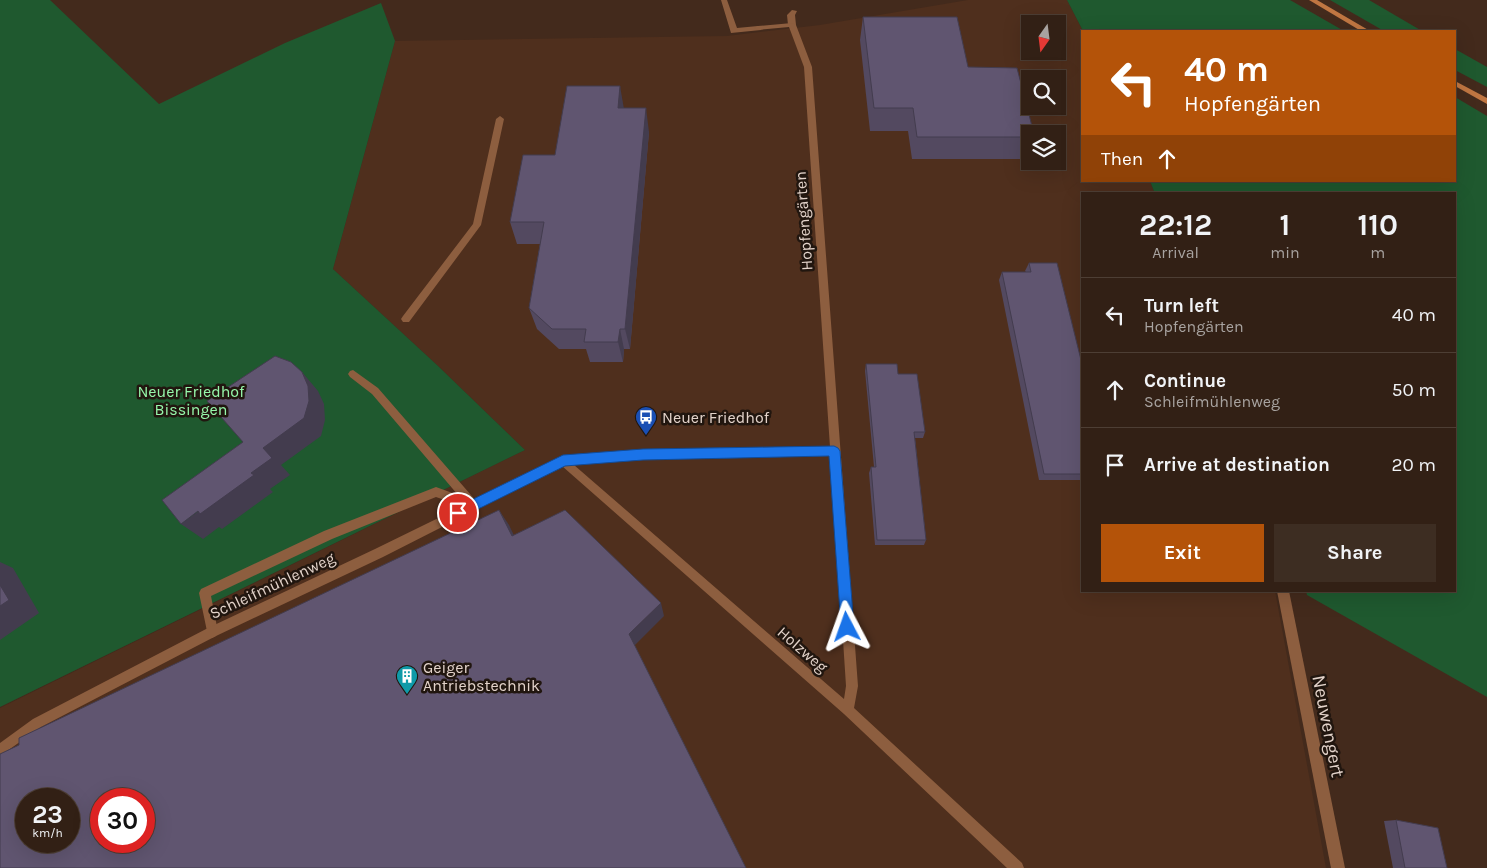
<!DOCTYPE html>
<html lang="en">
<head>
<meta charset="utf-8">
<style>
  :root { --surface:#322015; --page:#3d2d22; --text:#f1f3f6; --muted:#a8a3a0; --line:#4d3e34; --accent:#b45309 }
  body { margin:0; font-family:Karla,sans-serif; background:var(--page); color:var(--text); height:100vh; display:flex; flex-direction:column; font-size:19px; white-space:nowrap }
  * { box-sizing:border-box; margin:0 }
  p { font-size:16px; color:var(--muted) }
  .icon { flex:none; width:28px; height:28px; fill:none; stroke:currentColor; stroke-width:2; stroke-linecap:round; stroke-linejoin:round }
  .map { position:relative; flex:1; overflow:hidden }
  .sheet { position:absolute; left:1081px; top:192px; width:375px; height:400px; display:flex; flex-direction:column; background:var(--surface); border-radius:0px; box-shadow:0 5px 20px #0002,0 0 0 1px var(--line) }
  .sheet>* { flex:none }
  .guide { position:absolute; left:1081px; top:30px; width:375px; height:152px; border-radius:0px; box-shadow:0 5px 20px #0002,0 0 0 1px var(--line); background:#b45309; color:#fff; overflow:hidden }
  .needle { width:32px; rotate:194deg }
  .buttons { position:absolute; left:1021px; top:15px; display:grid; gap:10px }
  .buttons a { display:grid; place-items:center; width:45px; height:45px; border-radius:0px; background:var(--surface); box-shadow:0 5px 20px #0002,0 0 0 1px var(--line); font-size:25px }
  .speed { position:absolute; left:15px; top:788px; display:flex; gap:10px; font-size:25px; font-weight:700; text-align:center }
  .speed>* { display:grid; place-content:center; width:65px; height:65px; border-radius:50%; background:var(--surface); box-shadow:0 5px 20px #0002,0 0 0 1px var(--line); line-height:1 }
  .speed small { font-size:12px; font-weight:400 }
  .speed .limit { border:8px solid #d22; background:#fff; color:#111 }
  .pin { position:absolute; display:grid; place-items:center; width:42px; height:42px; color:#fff; margin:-21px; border:2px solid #fff; border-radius:50%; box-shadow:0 1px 5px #0007 }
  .me { position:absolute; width:55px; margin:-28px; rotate:356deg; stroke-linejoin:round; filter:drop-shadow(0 0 4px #0008) }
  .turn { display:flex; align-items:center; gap:18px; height:105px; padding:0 20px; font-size:22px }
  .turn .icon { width:65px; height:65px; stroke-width:2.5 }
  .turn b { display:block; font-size:35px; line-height:42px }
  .then { display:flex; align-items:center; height:48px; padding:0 20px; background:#0003; gap:10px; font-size:19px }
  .eta { display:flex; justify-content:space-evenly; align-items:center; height:85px; text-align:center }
  .eta b { font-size:30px; font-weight:700; line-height:35px }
  .cta { display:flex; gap:10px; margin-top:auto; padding:10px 20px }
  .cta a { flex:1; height:58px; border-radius:0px; background:var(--accent); color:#fff; font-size:20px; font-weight:700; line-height:58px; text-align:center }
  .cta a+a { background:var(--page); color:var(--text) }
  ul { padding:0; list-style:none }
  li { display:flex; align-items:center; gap:15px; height:75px; padding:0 20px; border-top:1px solid var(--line) }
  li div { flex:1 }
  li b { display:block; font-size:19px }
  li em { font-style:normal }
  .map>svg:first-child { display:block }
  .built { fill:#4f2f1d; fill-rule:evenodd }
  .green { fill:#1f592f }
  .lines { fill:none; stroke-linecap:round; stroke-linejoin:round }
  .service { fill:#8d5e3f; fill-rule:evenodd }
  .minor { fill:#8d5e3f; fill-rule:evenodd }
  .secondary { fill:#c07642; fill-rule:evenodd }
  .wall { fill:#534960 }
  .shaded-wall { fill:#433c4e }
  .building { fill:#605570; stroke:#433c4e; fill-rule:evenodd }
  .route { fill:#1a73e8; stroke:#114b97 }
  .labels { text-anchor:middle; stroke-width:5; stroke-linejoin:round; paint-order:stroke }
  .street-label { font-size:16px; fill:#e3d3ca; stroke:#21160f }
  .park-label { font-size:16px; fill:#96f7aa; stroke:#21160f }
  .poi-label { font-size:16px; fill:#e3d3ca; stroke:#21160f; text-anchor:start }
  .near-street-label { font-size:19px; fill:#e3d3ca; stroke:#21160f }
</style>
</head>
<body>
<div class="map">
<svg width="1487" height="868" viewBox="0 0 1487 868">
  <rect width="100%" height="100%" fill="#432a1c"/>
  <path class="built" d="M968 0H1067L1083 31 1082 181H1150L1155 194H1082V591H1275L1326 868H0V708L525 450 437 365 333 269 395 41 727 36 820 25ZM1030 24H1058V51H1030ZM1030 79H1058V106H1030ZM1030 134H1058V161H1030ZM26 799H69V841H26ZM101 799H144V841H101Z"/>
  <g class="green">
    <polygon points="0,0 50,0 159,104 285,43 381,3 395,41 333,269 437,365 525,450 0,707"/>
    <polygon points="1067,0 1290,0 1344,31 1083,31"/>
    <polygon points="1330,0 1369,0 1422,31 1384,31"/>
    <polygon points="1455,49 1487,67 1487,87 1455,70"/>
    <polygon points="1455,97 1487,116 1487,697 1307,595 1306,591 1455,591 1455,194 1155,194 1150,181 1455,181"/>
  </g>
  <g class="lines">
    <g class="service">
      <polygon points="721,0 727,0 737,28 758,26 762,28 761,30 731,33"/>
      <polygon points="792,10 797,11 795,15 796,25 792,27 788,25 787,15"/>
      <polygon points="500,116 504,119 481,225 409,322 403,322 401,319 403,316 473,224 496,119"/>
      <polygon points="353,370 378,388 477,502 478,505 477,508 473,510 436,497 332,539 211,596 218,632 216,636 212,638 208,636 199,593 201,589 324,531 436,487 458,495 372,394 350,377 348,374 350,371"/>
      <polygon points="1277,591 1289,591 1345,868 1331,868"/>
    </g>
    <path class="minor" d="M792 23 796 25 812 67 858 686 854 708 1022 863 1024 868H1007L844 714 562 466 383 557 216 636 41 727 0 756V743L33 719 208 628 375 549 563 457 643 451 830 447 804 67 789 27 758 30 754 28 758 26ZM831 456 846 686 844 699 574 465 643 459Z"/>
    <g class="secondary">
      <polygon points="1309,0 1317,0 1370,31 1361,31"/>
      <polygon points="1455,81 1487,98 1487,104 1455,86"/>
    </g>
  </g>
  <g class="wall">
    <polygon points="863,17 968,67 1030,134 1030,150 1026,159 912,159 908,131 870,131 860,40"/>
    <polygon points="623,108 649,132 630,349 624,349 623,362 590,362 586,349 559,349 537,329 529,308 540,244 517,244 510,222 555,155"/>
    <polygon points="1029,263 1082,364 1082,480 1039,480 999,280 1002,272 1026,272 1025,271"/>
    <polygon points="866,364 898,374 925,432 923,438 915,438 926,540 924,545 875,545 869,473 871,467 874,467 865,371"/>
    <polygon points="1396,820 1447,868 1393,868 1384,821"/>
  </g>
  <g class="shaded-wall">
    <polygon points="620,86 624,109 618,108"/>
    <polygon points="646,108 649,132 630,349 625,329"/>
    <polygon points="620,329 624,349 623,362 618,342"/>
    <polygon points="302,372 318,391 324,404 325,420 321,436 281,465 290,475 270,489 273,492 222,529 219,527 203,539 181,524 251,473 263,448"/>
    <polygon points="499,510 509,525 521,550 512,536"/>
    <polygon points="0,562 13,568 39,613 0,640"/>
    <polygon points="661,603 664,616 634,646 629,634"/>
  </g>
  <g class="building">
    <polygon points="863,17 957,17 968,67 1017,68 1034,134 1030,134 1030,137 917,137 913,108 874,108"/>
    <polygon points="567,86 620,86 618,108 646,108 625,329 620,329 618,342 584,342 586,329 552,329 529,308 544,222 510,222 523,155 555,155"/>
    <polygon points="1029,263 1057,263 1082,364 1082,474 1044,474 1002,272 1031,272"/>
    <polygon points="275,356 291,362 302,372 308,386 309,401 304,418 263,448 272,458 251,473 254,475 200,514 198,511 181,524 162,500 243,442 207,401"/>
    <polygon points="866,364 897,364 898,374 917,374 925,432 914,432 926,540 877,540 871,467 876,467"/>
    <path d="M499 510 512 536 565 510 661 603 629 634 746 868H0V754L19 745V738ZM26 799H69V841H26ZM101 799H144V841H101Z"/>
    <polygon points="0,585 9,600 0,606"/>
    <polygon points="1396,820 1438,828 1447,868 1405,868"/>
  </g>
  <polygon class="route" points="834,446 838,448 840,451 854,627 852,632 847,634 843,632 841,627 829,456 643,460 565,466 462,517 458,519 453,517 452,513 453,509 563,455 643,449"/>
  <defs>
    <g id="bus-pin" transform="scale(1.125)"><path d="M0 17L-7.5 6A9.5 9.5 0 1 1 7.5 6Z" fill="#1a4fb4" stroke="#21160f"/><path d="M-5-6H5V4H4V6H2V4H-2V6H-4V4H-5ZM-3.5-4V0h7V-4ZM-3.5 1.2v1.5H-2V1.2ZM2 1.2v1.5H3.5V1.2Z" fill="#fff"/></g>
    <g id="building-pin" transform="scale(1.125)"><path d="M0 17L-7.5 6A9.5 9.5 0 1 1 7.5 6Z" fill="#0f9aa8" stroke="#21160f"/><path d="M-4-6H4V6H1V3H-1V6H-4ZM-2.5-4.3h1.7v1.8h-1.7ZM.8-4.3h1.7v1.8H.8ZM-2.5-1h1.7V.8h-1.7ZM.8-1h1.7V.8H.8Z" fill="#fff"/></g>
  </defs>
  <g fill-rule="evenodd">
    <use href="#bus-pin" x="646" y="417"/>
    <use href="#building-pin" x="407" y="676"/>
  </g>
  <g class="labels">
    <g class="street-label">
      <text transform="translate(803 221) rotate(-94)" y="6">Hopfengärten</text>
      <text transform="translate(272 585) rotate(-25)" y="6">Schleifmühlenweg</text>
      <text transform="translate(803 649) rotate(41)" y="6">Holzweg</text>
    </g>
    <g class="park-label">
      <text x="191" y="397">Neuer Friedhof<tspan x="191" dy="18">Bissingen</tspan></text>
    </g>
    <g class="poi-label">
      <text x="662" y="423">Neuer Friedhof</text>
      <text x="423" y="673">Geiger<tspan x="423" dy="18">Antriebstechnik</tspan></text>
    </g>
    <g class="near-street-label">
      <text transform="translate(1329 726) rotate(79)" y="7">Neuwengert</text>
    </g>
  </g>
</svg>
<div class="buttons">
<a><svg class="needle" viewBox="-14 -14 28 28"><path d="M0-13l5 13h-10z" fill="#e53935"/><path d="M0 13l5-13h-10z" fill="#a8a3a0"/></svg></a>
<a><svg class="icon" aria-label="search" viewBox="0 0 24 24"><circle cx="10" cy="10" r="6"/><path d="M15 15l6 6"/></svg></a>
<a><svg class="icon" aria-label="layers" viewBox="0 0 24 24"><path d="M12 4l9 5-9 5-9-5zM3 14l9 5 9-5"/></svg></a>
</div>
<div class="speed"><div>23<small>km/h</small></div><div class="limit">30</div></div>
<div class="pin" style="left:458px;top:513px;background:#d93025"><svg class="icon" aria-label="arrive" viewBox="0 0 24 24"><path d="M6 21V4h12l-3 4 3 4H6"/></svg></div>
<svg class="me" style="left:847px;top:627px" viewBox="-20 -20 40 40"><path d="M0-17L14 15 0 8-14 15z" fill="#1a73e8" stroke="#fff" stroke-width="4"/></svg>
<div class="guide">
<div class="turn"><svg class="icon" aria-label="left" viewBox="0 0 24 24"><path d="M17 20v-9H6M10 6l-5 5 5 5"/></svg><div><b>40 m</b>Hopfengärten</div></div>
<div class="then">Then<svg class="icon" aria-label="ahead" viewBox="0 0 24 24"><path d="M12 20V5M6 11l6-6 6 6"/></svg></div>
</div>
<section class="sheet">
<div class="eta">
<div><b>22:12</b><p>Arrival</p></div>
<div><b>1</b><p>min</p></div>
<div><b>110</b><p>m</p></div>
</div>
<ul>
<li><svg class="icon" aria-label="left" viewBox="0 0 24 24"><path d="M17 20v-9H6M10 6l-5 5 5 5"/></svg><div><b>Turn left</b><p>Hopfengärten</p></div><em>40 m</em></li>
<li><svg class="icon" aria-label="ahead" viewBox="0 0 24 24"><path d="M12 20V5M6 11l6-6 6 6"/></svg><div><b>Continue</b><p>Schleifmühlenweg</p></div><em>50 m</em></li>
<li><svg class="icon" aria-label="arrive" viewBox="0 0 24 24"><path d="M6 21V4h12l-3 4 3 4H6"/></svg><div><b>Arrive at destination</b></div><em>20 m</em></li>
</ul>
<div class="cta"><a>Exit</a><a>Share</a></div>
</section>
</div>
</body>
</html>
